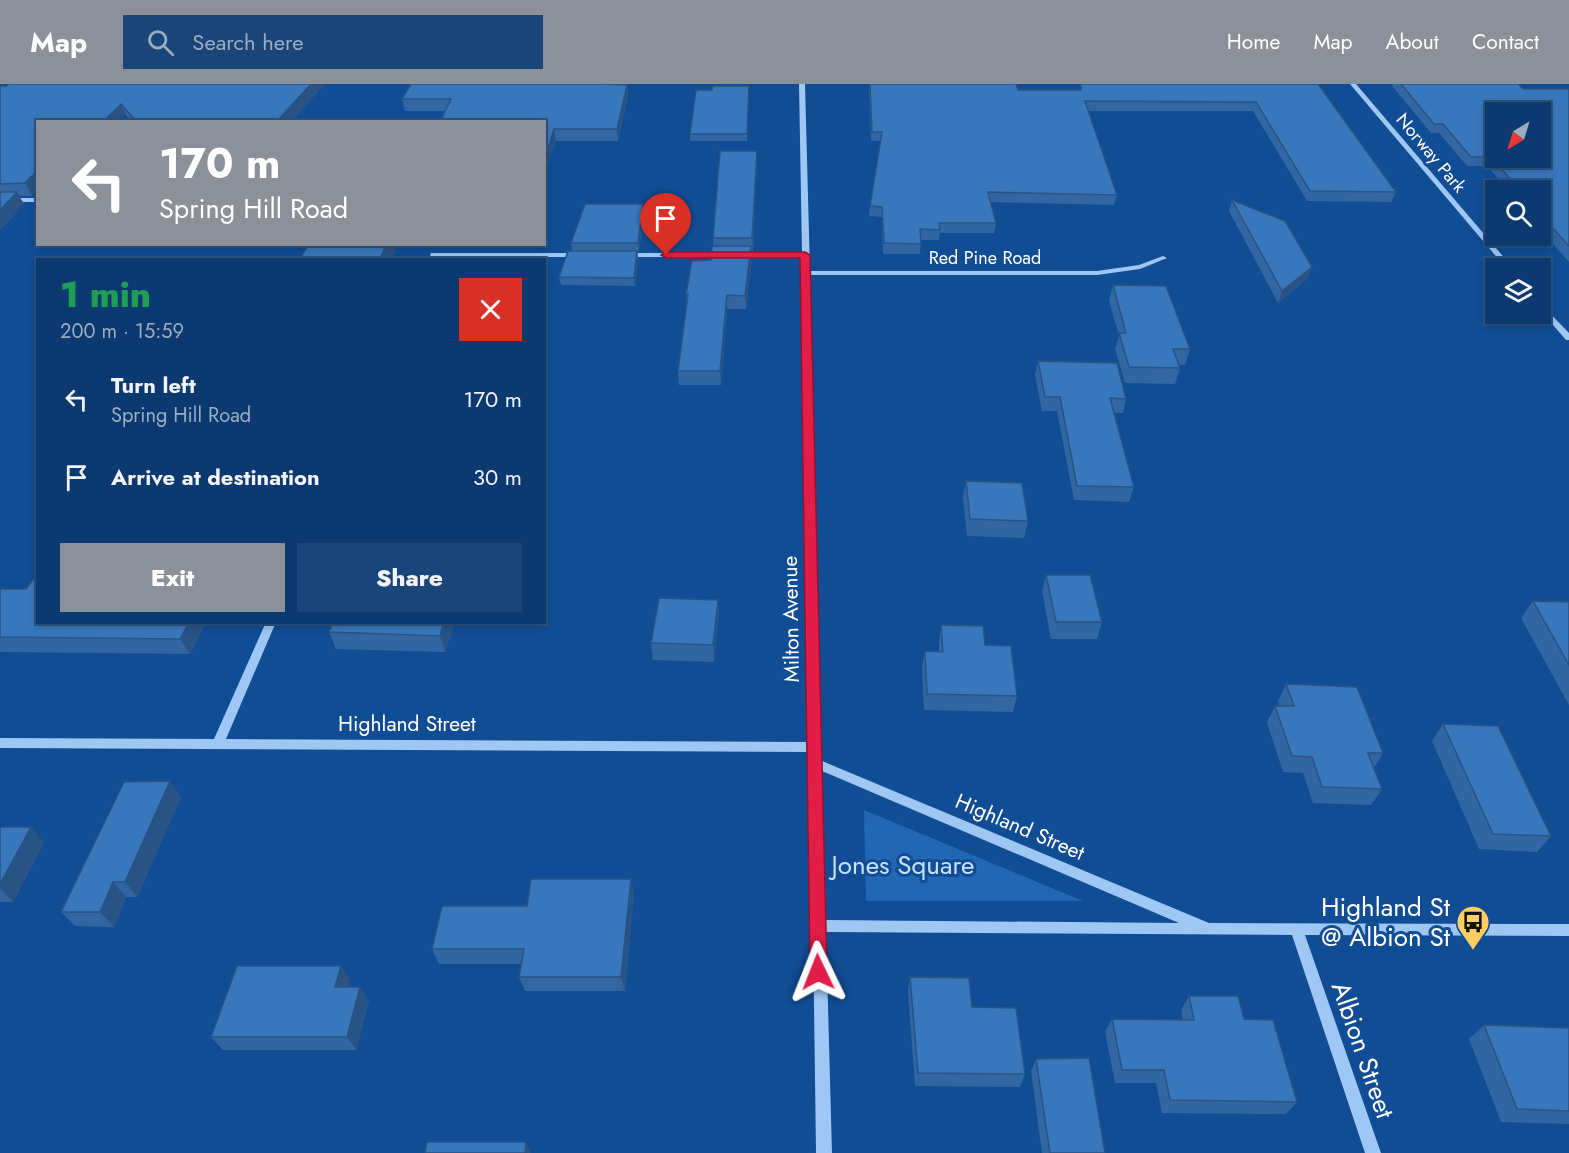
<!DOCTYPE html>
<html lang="en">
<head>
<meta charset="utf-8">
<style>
  :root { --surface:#0c3a70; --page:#1a4578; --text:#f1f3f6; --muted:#9aadc3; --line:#2c5483; --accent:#8c9099 }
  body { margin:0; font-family:Jost,sans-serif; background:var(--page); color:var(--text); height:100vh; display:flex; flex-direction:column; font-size:22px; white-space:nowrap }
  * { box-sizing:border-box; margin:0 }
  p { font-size:20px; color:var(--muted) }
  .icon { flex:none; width:33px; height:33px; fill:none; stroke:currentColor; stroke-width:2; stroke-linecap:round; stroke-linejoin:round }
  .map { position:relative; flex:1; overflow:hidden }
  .drawer { position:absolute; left:36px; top:174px; width:510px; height:366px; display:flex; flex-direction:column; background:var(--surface); border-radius:0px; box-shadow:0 3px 9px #0003,0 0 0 2px var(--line) }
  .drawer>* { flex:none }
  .guide { position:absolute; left:36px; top:36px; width:510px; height:126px; border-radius:0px; box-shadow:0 3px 9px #0003,0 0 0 2px var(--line); background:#8c9099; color:#fff; overflow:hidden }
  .needle { width:39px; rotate:218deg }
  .fabs { position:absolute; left:1485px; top:18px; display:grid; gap:12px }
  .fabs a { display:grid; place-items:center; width:66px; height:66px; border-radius:0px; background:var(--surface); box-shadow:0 3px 9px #0003,0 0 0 2px var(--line); font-size:30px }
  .pin { position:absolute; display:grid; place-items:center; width:51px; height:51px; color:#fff; margin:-62px -26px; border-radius:50% 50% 50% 0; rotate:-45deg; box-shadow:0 0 6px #0007 }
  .pin .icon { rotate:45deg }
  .me { position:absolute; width:66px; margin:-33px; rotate:358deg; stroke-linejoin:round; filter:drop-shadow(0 0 4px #0008) }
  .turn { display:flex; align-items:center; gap:21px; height:126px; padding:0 24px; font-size:27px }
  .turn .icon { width:78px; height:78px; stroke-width:2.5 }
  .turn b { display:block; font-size:42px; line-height:51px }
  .round { display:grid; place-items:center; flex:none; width:63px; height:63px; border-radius:0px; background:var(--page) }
  .headline { display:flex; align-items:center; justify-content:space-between; height:102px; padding:0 24px }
  h1 { font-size:36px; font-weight:800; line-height:45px; color:#1e9e55 }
  .cta { display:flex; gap:12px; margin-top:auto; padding:12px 24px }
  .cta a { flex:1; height:69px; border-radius:0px; background:var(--accent); color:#fff; font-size:24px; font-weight:800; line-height:69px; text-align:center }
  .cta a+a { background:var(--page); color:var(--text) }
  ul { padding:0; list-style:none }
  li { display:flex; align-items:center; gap:18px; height:78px; padding:0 24px }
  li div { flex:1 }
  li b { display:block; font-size:22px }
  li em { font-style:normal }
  header { display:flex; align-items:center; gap:36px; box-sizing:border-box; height:84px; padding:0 30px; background:var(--accent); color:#fff }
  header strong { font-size:28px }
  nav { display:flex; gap:33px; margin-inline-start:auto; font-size:21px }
  .search { width:420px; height:54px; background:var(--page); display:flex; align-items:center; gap:15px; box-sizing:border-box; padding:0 21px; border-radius:0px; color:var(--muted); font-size:22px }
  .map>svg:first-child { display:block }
  .green { fill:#2267b4 }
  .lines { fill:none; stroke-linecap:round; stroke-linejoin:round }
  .minor { fill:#9ec7f4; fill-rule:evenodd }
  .wall { fill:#3166a3 }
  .shaded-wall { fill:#285384 }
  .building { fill:#3977bd; stroke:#285384; stroke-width:1.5; fill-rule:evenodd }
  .route { fill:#e11d48; stroke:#92132f; stroke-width:1.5 }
  .labels { text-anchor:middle; stroke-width:6; stroke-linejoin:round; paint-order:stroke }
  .far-street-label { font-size:18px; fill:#fff; stroke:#104d95 }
  .street-label { font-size:21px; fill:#fff; stroke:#104d95 }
  .near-park-label { font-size:26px; fill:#c6e1fe; stroke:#104d95 }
  .near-poi-label { font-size:26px; fill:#fff; stroke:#104d95; text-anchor:end }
  .near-street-label { font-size:26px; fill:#fff; stroke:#104d95 }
</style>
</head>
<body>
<header>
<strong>Map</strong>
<div class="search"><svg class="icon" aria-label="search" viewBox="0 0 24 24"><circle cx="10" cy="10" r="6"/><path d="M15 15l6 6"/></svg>Search here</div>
<nav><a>Home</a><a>Map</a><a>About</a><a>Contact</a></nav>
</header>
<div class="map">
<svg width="1569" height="1069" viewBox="0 0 1569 1069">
  <rect width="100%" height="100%" fill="#104d95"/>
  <polygon class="green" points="864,726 1083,817 866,817"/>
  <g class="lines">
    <g class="minor">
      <path d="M799 0H805L810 187H1097L1139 181 1163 172 1167 174 1140 185 1097 191H810L822 677 1209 839 1569 840V852L1305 851 1381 1069H1365L1292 851 826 848 832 1069H816L813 846 810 842 813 838 810 668 0 664V654L214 655 266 538H276L226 655 810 658 802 173H739L735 171 739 169H802ZM822 687 1179 839 826 836Z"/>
      <polygon points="1350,0 1356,0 1513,184 1506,184"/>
      <rect x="0" y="114" width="38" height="4"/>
      <polygon points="431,169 580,169 584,171 580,173 437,173 436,176 429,176"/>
      <polygon points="622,169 724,169 728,171 724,173 622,173"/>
      <polygon points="1540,219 1569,249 1569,256 1566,256 1540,226"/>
    </g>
  </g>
  <g class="wall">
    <polygon points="9,0 325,0 291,38 131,38 126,31 38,38 38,105 32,112 19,112 24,120 0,146 0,2 6,2"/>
    <polygon points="869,0 1016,0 1018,6 1080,6 1080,0 1318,0 1396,108 1391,118 1307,117 1253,27 1088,27 1117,111 1114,121 990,118 996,139 994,149 940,149 939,156 921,156 920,170 883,170 882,133 869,132 870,122 880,57 871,57"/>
    <polygon points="1393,0 1518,0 1523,5 1569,5 1569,178 1540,145 1540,106 1508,106 1487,82 1467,82 1439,49 1431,49 1392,2"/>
    <polygon points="608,1 627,1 628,12 618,57 556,57 446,27 405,27 402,15"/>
    <polygon points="749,2 747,57 690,57 690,50 712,6"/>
    <polygon points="757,67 753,167 751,167 752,175 746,225 727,225 721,301 679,301 678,287 687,224 686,210 711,176 713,162 713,154"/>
    <polygon points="1232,116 1312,183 1308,194 1278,219 1229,127"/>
    <polygon points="644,127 639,167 572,167 571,159"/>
    <polygon points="637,167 638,175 635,202 561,201 559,193"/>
    <polygon points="1113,201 1190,265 1185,281 1179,281 1180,284 1175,300 1125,299 1115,265 1119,252 1109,217"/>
    <polygon points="1038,277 1126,315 1123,329 1114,329 1134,403 1129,418 1074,416 1057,327 1042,327 1035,291"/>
    <polygon points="966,397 1028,437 1024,454 967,452 963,413"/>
    <polygon points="1046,491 1102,538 1097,555 1051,555 1042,507"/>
    <polygon points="0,505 26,505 206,538 190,570 0,568"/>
    <polygon points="718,516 719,532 714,578 653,576 651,559"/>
    <polygon points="1533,517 1569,518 1569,621 1521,534"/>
    <polygon points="333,538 455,538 445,568 336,565 329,548"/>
    <polygon points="941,541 985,561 1017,612 1013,628 924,626 922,583 925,567 939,568 939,557"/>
    <polygon points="1286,600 1383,669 1374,684 1382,705 1371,721 1313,719 1303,689 1283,688 1267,638 1275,622 1279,622 1278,617"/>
    <polygon points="1443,640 1551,752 1537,768 1479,765 1432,657"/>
    <polygon points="181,713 137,813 126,813 114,843 75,842 61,828"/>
    <polygon points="0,743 44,758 13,818 0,818"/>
    <polygon points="634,810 625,907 525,907 519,893 521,880 439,880 432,865 527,822"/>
    <polygon points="341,882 350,896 348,903 360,903 369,917 356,966 223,966 211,953"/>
    <polygon points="910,893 972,923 1025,990 1020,1003 915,1002 908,907"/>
    <polygon points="1189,912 1297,1018 1286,1030 1162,1029 1156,999 1115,999 1105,948 1112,935 1183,936 1181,926"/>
    <polygon points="1484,941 1569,944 1569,1040 1501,1038 1469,955"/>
    <polygon points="1036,975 1105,1069 1042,1069 1031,987"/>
  </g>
  <g class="shaded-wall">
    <polygon points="311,0 325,0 291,38 279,38 278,36"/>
    <polygon points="627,1 628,12 618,57 617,45"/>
    <polygon points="121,20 126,31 120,38 103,38"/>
    <polygon points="554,45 556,57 544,97 544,78"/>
    <polygon points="757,67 757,79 753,167 752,154"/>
    <polygon points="38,86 38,105 32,112 25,99"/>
    <polygon points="17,108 24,120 0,146 0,126"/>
    <polygon points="643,120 644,127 639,167 638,159"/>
    <polygon points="387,160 395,160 396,166 391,176 379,176"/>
    <polygon points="751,162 752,175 746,225 745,212"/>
    <polygon points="637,167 638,175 635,202 634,194"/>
    <polygon points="1312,183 1308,194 1278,219 1282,207"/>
    <polygon points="727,211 727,225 721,301 720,287"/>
    <polygon points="718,516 719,532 714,578 713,561"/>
    <polygon points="189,538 206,538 190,570 180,555"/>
    <polygon points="444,538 455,538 445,568 440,552"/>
    <polygon points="170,697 181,713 137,813 125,798"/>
    <polygon points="31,743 44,758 13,818 0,804 0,800"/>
    <polygon points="631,795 634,810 625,907 621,893"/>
    <polygon points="113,798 126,813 114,843 100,828"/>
    <polygon points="341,882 350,896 345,917 335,903"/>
    <polygon points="360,903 369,917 356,966 347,953"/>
    <polygon points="526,1058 531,1069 525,1069"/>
  </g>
  <g class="building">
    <polygon points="9,0 311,0 278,36 216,36 217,38 137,38 121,20 103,38 38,38 38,86 25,99 0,100 0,2 6,2"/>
    <polygon points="411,0 604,0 627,1 617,45 554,45 544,78 544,38 440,38 451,15 402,15"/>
    <polygon points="870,0 1016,0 1018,6 1081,6 1081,0 1318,0 1396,108 1310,107 1256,18 1085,17 1117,111 988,108 996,139 939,139 940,146 920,145 921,160 884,159 882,123 870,122 882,48 872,48"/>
    <path d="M1401 0H1518L1523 5H1569V162L1540 130V106H1520L1491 73H1471L1443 40H1434ZM1496 28H1540V74H1496Z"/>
    <polygon points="712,2 749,2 747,50 690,50 696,6 712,6"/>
    <polygon points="720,67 757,67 752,154 713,154"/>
    <polygon points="0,108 17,108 0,126"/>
    <polygon points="1232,116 1285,137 1312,183 1282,207"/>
    <polygon points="585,120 643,120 638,159 571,159"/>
    <polygon points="309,160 387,160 379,176 299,176"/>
    <polygon points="712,162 751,162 745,212 727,211 720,287 678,287 688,210 686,210 692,177 711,176"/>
    <polygon points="568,167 637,167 634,194 559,193"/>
    <polygon points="1113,201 1166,202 1190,265 1173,265 1180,284 1129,283 1119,249 1126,249"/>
    <polygon points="1038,277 1117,279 1126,315 1110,314 1134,403 1077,402 1060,313 1045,313"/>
    <polygon points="966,397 1022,399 1028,437 970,435"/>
    <polygon points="38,489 38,538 189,538 180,555 0,553 0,505 26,505"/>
    <polygon points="1046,491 1090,491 1102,538 1056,538"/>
    <polygon points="659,514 718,516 713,561 651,559"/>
    <polygon points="1533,517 1569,518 1569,581"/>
    <polygon points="333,538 444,538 440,552 329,548"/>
    <polygon points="941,541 983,542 985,561 1011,562 1017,612 927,610 925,567 943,568"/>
    <polygon points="1286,600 1357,603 1383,669 1368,669 1382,705 1322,703 1312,673 1292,672 1275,622 1294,622"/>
    <polygon points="1443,640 1498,642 1551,752 1493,750"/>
    <polygon points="170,697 125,798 113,798 100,828 61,828 124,698"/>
    <polygon points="0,743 31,743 0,800"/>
    <polygon points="531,795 631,795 621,893 519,893 524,865 432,865 442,822 527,822"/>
    <polygon points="237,882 341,882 335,903 360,903 347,953 211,953"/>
    <polygon points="910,893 969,894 972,923 1016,924 1025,990 918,989"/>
    <polygon points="1189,912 1238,912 1244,935 1273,936 1297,1018 1170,1016 1164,986 1122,986 1112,935 1194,936"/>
    <polygon points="1484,941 1569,944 1569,1027 1517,1025"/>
    <polygon points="1089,974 1105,1069 1050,1069 1036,975"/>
    <polygon points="427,1058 526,1058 525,1069 425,1069"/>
  </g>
  <polygon class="route" points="805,168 810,171 827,888 825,893 818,896 812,893 810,888 800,174 666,174 661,171 666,168"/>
  <defs>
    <g id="bus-pin" transform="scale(1.725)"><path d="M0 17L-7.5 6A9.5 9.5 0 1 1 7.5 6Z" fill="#ffce61" stroke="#104d95"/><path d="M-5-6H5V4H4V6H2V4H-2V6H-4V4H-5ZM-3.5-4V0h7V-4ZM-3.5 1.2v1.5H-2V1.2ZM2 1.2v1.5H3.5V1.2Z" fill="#111"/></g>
  </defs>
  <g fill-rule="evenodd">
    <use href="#bus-pin" x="1473" y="838"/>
  </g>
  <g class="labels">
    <g class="far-street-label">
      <text transform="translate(1431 69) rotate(50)" y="6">Norway Park</text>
      <text x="985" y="180">Red Pine Road</text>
    </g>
    <g class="street-label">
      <text transform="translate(791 535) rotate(-91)" y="7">Milton Avenue</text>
      <text x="407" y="647">Highland Street</text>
      <text transform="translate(1020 743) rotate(23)" y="7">Highland Street</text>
    </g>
    <g class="near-park-label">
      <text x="903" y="790">Jones Square</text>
    </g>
    <g class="near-poi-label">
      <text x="1450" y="832">Highland St<tspan x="1450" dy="30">@ Albion St</tspan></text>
    </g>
    <g class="near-street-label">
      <text transform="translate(1363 966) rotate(71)" y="9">Albion Street</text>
    </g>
  </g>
</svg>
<div class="fabs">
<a><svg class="needle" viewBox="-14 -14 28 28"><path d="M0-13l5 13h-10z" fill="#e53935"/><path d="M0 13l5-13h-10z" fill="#9aadc3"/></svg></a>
<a><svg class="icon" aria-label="search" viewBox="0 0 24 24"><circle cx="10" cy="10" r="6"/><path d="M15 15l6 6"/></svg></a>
<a><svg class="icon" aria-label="layers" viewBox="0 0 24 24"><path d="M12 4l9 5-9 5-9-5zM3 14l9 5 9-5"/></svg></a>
</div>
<div class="pin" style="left:666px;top:171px;background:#d93025"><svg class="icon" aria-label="arrive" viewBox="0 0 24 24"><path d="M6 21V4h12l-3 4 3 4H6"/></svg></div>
<svg class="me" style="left:818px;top:888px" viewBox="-20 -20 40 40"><path d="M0-17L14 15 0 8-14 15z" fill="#e11d48" stroke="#fff" stroke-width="4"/></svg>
<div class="guide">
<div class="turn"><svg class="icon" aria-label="left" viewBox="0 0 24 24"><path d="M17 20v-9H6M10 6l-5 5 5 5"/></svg><div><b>170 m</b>Spring Hill Road</div></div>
</div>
<section class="drawer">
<div class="headline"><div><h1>1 min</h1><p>200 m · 15:59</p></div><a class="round" style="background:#d93025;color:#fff"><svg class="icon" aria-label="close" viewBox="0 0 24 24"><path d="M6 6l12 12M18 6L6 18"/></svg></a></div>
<ul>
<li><svg class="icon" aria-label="left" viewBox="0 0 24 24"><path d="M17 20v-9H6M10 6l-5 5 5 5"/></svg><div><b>Turn left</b><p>Spring Hill Road</p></div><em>170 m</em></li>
<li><svg class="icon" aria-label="arrive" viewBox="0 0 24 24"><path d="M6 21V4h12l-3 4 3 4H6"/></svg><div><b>Arrive at destination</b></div><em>30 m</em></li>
</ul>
<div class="cta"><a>Exit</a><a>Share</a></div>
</section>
</div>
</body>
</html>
